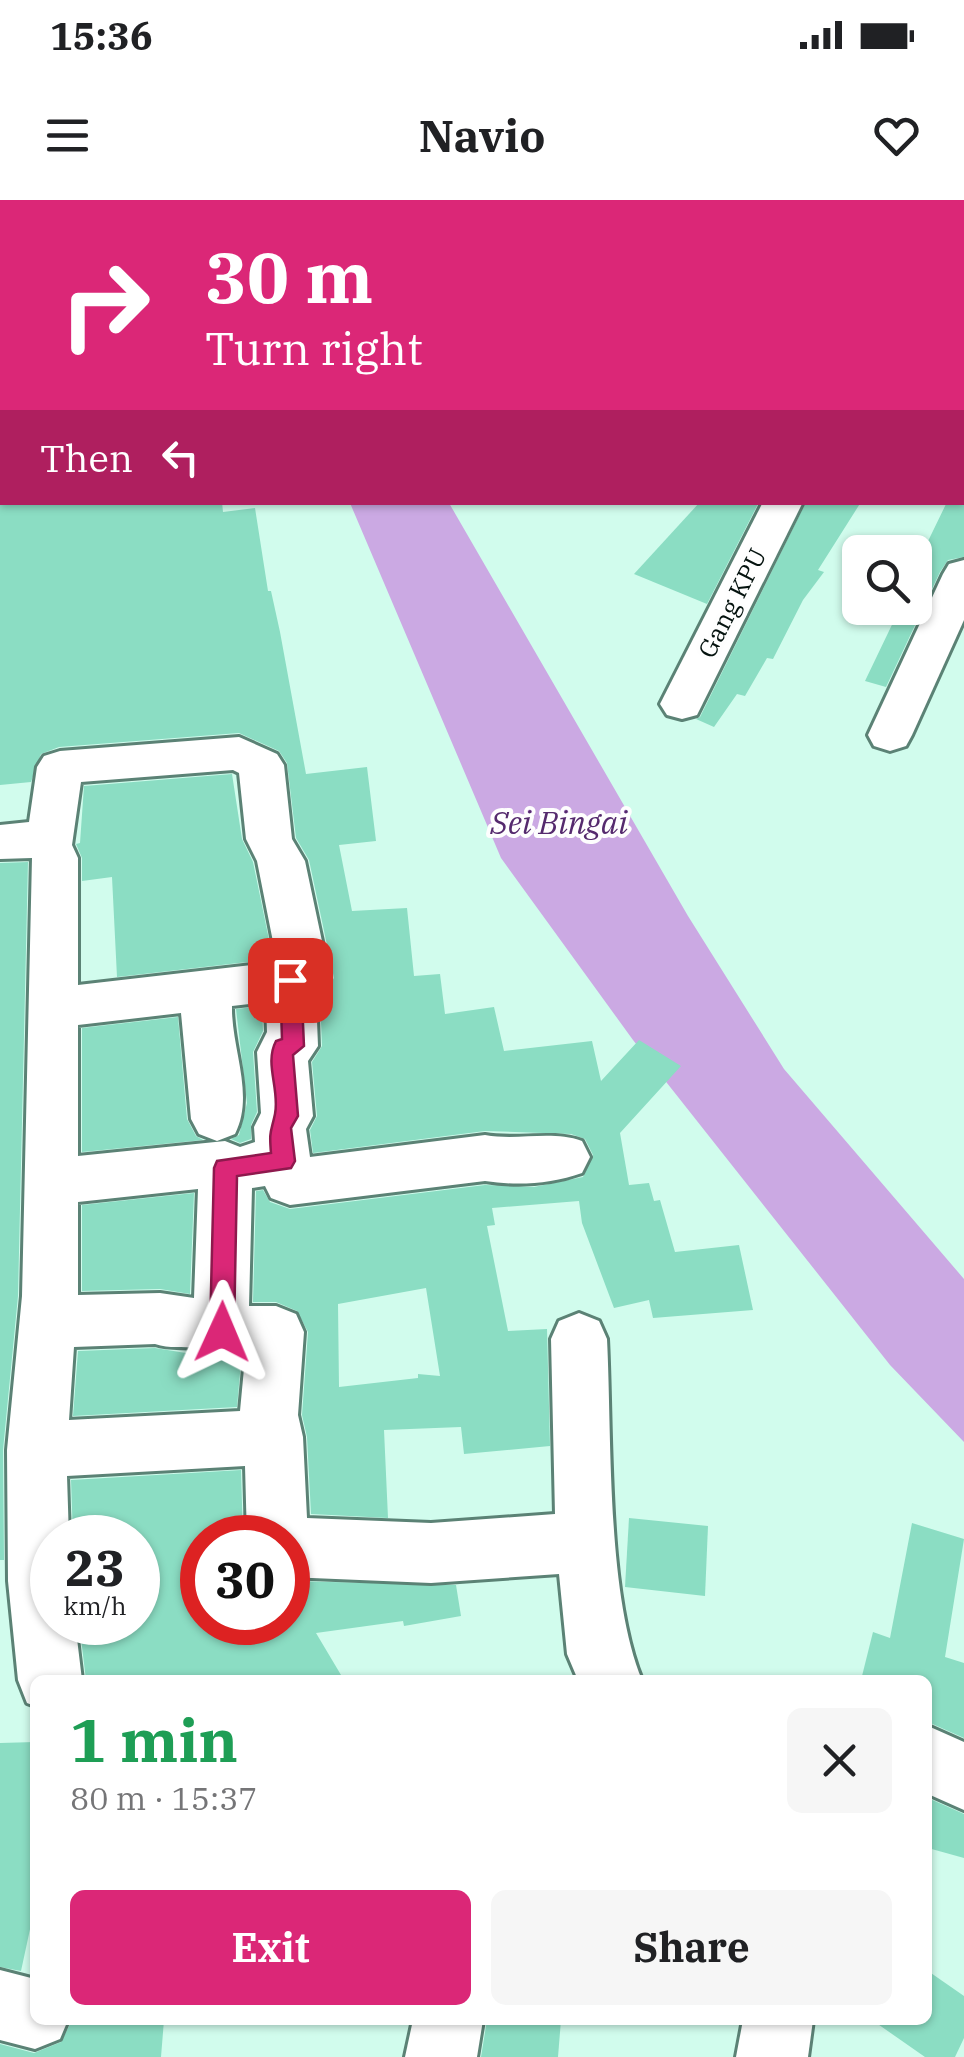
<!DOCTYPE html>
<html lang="en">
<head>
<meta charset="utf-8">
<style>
  :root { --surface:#fff; --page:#f6f6f6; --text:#202124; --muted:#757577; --accent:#db2777 }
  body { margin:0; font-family:"IBM Plex Serif",serif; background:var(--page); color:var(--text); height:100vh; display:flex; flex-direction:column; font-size:38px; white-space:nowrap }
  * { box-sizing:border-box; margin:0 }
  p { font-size:32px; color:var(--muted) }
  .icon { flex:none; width:55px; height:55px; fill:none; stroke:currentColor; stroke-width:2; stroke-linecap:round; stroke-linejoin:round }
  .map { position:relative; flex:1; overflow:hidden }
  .sheet { position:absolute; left:30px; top:1475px; width:902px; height:350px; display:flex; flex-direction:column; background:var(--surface); border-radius:15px; box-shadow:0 2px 8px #0004 }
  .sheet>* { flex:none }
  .hud { position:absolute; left:0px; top:0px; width:965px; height:305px; box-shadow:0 2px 8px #0004; background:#db2777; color:#fff; overflow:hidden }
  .buttons { position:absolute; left:842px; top:335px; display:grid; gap:20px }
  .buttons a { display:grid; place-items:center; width:90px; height:90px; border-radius:15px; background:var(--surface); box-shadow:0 2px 8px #0004; font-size:50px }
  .speed { position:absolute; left:30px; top:1315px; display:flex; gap:20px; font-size:50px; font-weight:700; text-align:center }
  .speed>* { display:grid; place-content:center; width:130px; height:130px; border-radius:50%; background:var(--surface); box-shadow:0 2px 8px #0004; line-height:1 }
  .speed small { font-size:25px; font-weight:400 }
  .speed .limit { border:15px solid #d22; background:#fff; color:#111 }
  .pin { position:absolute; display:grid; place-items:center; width:85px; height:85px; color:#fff; margin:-42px; border-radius:20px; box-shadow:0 5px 15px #0006 }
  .me { position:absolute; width:110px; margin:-55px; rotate:1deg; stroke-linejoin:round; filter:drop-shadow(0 0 8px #0008) }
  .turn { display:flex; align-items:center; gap:35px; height:210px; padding:0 40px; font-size:45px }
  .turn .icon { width:130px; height:130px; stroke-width:2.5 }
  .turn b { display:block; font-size:70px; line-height:85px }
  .then { display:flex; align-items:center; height:95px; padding:0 40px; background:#0003; gap:20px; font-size:38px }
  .round { display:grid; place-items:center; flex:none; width:105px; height:105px; border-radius:15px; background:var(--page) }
  .headline { display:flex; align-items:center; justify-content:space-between; height:170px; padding:0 40px }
  h1 { font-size:60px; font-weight:700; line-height:75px; color:#1e9e55 }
  .primary-button { display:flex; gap:20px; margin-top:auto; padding:20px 40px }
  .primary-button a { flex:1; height:115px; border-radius:15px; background:var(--accent); color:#fff; font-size:40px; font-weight:700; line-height:115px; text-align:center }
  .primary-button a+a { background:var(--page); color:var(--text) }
  .status { display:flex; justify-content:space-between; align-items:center; height:70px; padding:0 50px; background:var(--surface); direction:ltr }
  .status svg { height:28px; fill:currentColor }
  header { display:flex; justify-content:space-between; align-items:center; height:130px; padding:0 40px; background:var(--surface); font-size:45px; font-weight:700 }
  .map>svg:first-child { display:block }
  .water { fill:#cba9e3 }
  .building { fill:#8bddc3; fill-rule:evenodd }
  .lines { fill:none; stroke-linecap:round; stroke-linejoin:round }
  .minor-casing { stroke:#5b8275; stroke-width:6 }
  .major-casing { stroke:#5b8275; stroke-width:5 }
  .minor { fill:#fff; fill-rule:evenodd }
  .major { fill:#fff; fill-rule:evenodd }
  .route { fill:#db2777; stroke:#8e194d; stroke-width:2.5 }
  .labels { text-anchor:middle; stroke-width:8; stroke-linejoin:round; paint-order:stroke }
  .far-street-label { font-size:25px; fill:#04120e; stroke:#fefefe }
  .water-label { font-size:32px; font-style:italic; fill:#552a6e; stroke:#fefefe }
</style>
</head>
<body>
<div class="status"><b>15:36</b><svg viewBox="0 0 49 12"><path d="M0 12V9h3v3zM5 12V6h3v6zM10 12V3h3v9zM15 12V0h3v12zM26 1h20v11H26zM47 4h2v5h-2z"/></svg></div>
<header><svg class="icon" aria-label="menu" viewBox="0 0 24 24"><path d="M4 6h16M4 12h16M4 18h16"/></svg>Navio<svg class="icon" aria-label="heart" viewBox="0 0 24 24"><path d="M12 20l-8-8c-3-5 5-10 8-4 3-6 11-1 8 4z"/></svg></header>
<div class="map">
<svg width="964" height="1857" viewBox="0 0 964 1857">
  <rect width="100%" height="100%" fill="#d1fced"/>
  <polygon class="water" points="350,303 449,303 688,716 784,869 964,1079 964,1242 890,1165 633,840 501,658"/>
  <g class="building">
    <polygon points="964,267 964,357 948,360 940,372 886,487 865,481 900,408 915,408 915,368 947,302 962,302"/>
    <path d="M0 302H222L223 312 255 308 268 391H271L280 432 306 574 367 567 376 641 339 645 352 711 407 708 414 776 440 774 445 814 494 807 504 851 592 841 601 881 639 840 681 866 620 933 629 985 649 983 654 1001 660 1000 675 1052 739 1045 753 1110 653 1118 649 1100 614 1108 582 1023 579 1001 492 1008 495 1025 487 1026 508 1131 547 1129 550 1246 464 1254 461 1227 384 1230 388 1318 311 1314 307 1237 302 1215 308 1132 297 1111 276 1102H253L256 991 263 990 270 1002 290 1009 485 985 534 987 583 977 593 955 585 939 571 934 485 931 313 953 310 930 317 916 312 862 322 846 320 798 334 778 309 660 296 638 287 563 279 551 239 533 59 547 41 554 31 582 0 585ZM426 1088 440 1176 418 1174V1178L339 1187 338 1104Z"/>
    <polygon points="700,302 759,302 707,404 634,374"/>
    <polygon points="806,302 861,302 818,370 824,372 803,400 773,459 767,458 745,496 737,494 714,527 696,519 700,517"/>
    <polygon points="232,574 242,639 253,662 273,759 117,777 112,677 82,681 82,658 76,644 80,643 84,586"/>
    <polygon points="28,662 18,1096 3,1250 4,1360 0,1360 0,663"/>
    <polygon points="262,806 263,831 253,852 257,912 251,925 251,939 240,943 231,939 239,935 247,903 236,809"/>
    <polygon points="178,817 187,919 196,936 203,940 82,952 82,828"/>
    <polygon points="194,993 190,1094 160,1089 82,1091 82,1005"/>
    <polygon points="155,1148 241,1162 237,1207 73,1216 78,1151"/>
    <polygon points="241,1270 243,1338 202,1338 202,1422 288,1422 288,1381 456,1385 461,1416 404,1426 403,1421 316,1433 344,1480 86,1480 79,1422 138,1422 138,1338 73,1338 71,1280"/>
    <polygon points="629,1318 708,1326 705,1396 625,1387"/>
    <polygon points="912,1323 964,1339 945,1457 964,1463 964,1538 928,1522 928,1480 861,1480 873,1432 890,1438"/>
    <polygon points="35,1542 35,1706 21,1771 0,1767 0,1543"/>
    <polygon points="928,1598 964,1614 964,1658 928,1648"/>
    <polygon points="928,1771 964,1796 964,1838 955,1857 925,1857 872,1820 928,1820"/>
    <polygon points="72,1820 164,1820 161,1857 0,1857 0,1844 34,1853 61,1842"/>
    <polygon points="487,1820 561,1820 558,1857 481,1857"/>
  </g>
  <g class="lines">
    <g class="minor-casing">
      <g id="minor">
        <polygon points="2,103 2,125 0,126 0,104"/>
        <polygon points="763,302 803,302 697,515 682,519 667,515 660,504"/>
        <polygon points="964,360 964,420 912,535 906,546 890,551 874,546 868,535 943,374 949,364"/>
        <path d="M239 537 277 554 284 565 292 639 305 661 330 779 322 793 316 795 318 846 308 861 313 916 306 929 310 957 485 935C518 941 551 930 582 941L590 957 582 973C551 984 517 986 485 981L290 1005 271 998 265 986 252 988 249 1106H276L296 1114 304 1132 298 1215 303 1237 307 1318 431 1323 555 1314 551 1139 559 1121 579 1113 599 1121 607 1139C612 1236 606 1393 642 1480H578L567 1454 559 1374 431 1383 288 1377V1338H247L245 1266 67 1276 69 1338H52V1422H75L82 1480H35V1506L27 1503 18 1480 8 1381 7 1250 22 1096 32 658 0 659V625L29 622 37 567 44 556 60 551ZM233 570 239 573 246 639 257 661 277 762 78 785V658L72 645 81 582ZM266 802 267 832 257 852 261 913 254 927 255 942 240 947 225 941 78 956V825L181 813 191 919 199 934 217 941 235 934C255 895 231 848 232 806ZM198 989 194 1098 160 1093 78 1095V1002ZM155 1144C170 1149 182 1146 197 1148 213 1151 227 1158 245 1158L240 1211 69 1220 74 1147Z"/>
        <polygon points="928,1526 964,1542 964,1610 928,1594"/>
        <polygon points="0,1770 35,1779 35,1820 68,1820 60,1839 35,1849 0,1840"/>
        <polygon points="413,1820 483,1820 477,1857 405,1857"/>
        <polygon points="743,1820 813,1820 808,1857 736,1857"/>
      </g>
    </g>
    <g class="major-casing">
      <g id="major">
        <polygon points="694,0 744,0 746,2 696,2"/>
        <rect x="962" y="32" width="2" height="22"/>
      </g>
    </g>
    <use href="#minor" class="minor"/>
    <use href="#major" class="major"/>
  </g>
  <path class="route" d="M290 772 301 780 304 846 293 855 298 916 291 928 295 961 291 968 237 976 234 1132 231 1140 222 1143 213 1140 210 1132 214 968 217 961 271 953C269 930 271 933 275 914 280 889 264 864 276 841L282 839 280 780Z"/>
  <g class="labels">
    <g class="far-street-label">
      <text transform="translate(732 403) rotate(-63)" y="9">Gang KPU</text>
    </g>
    <g class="water-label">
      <text x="559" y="634">Sei Bingai</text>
    </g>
  </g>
</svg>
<div class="buttons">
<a><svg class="icon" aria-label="search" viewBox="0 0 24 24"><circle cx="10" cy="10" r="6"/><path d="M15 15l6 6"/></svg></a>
</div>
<div class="speed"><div>23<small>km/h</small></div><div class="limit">30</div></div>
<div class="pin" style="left:290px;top:780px;background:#d93025"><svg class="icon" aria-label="arrive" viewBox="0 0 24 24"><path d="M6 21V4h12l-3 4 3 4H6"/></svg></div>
<svg class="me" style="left:222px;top:1132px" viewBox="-20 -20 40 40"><path d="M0-17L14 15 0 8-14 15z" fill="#db2777" stroke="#fff" stroke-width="4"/></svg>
<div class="hud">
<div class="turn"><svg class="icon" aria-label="right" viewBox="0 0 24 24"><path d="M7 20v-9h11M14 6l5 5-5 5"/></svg><div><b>30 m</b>Turn right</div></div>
<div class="then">Then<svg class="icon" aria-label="left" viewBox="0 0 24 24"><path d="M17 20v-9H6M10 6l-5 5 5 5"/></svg></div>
</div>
<section class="sheet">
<div class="headline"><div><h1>1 min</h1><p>80 m · 15:37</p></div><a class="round"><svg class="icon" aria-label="close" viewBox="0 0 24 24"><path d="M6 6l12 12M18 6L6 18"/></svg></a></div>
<div class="primary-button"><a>Exit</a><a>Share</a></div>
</section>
</div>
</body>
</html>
